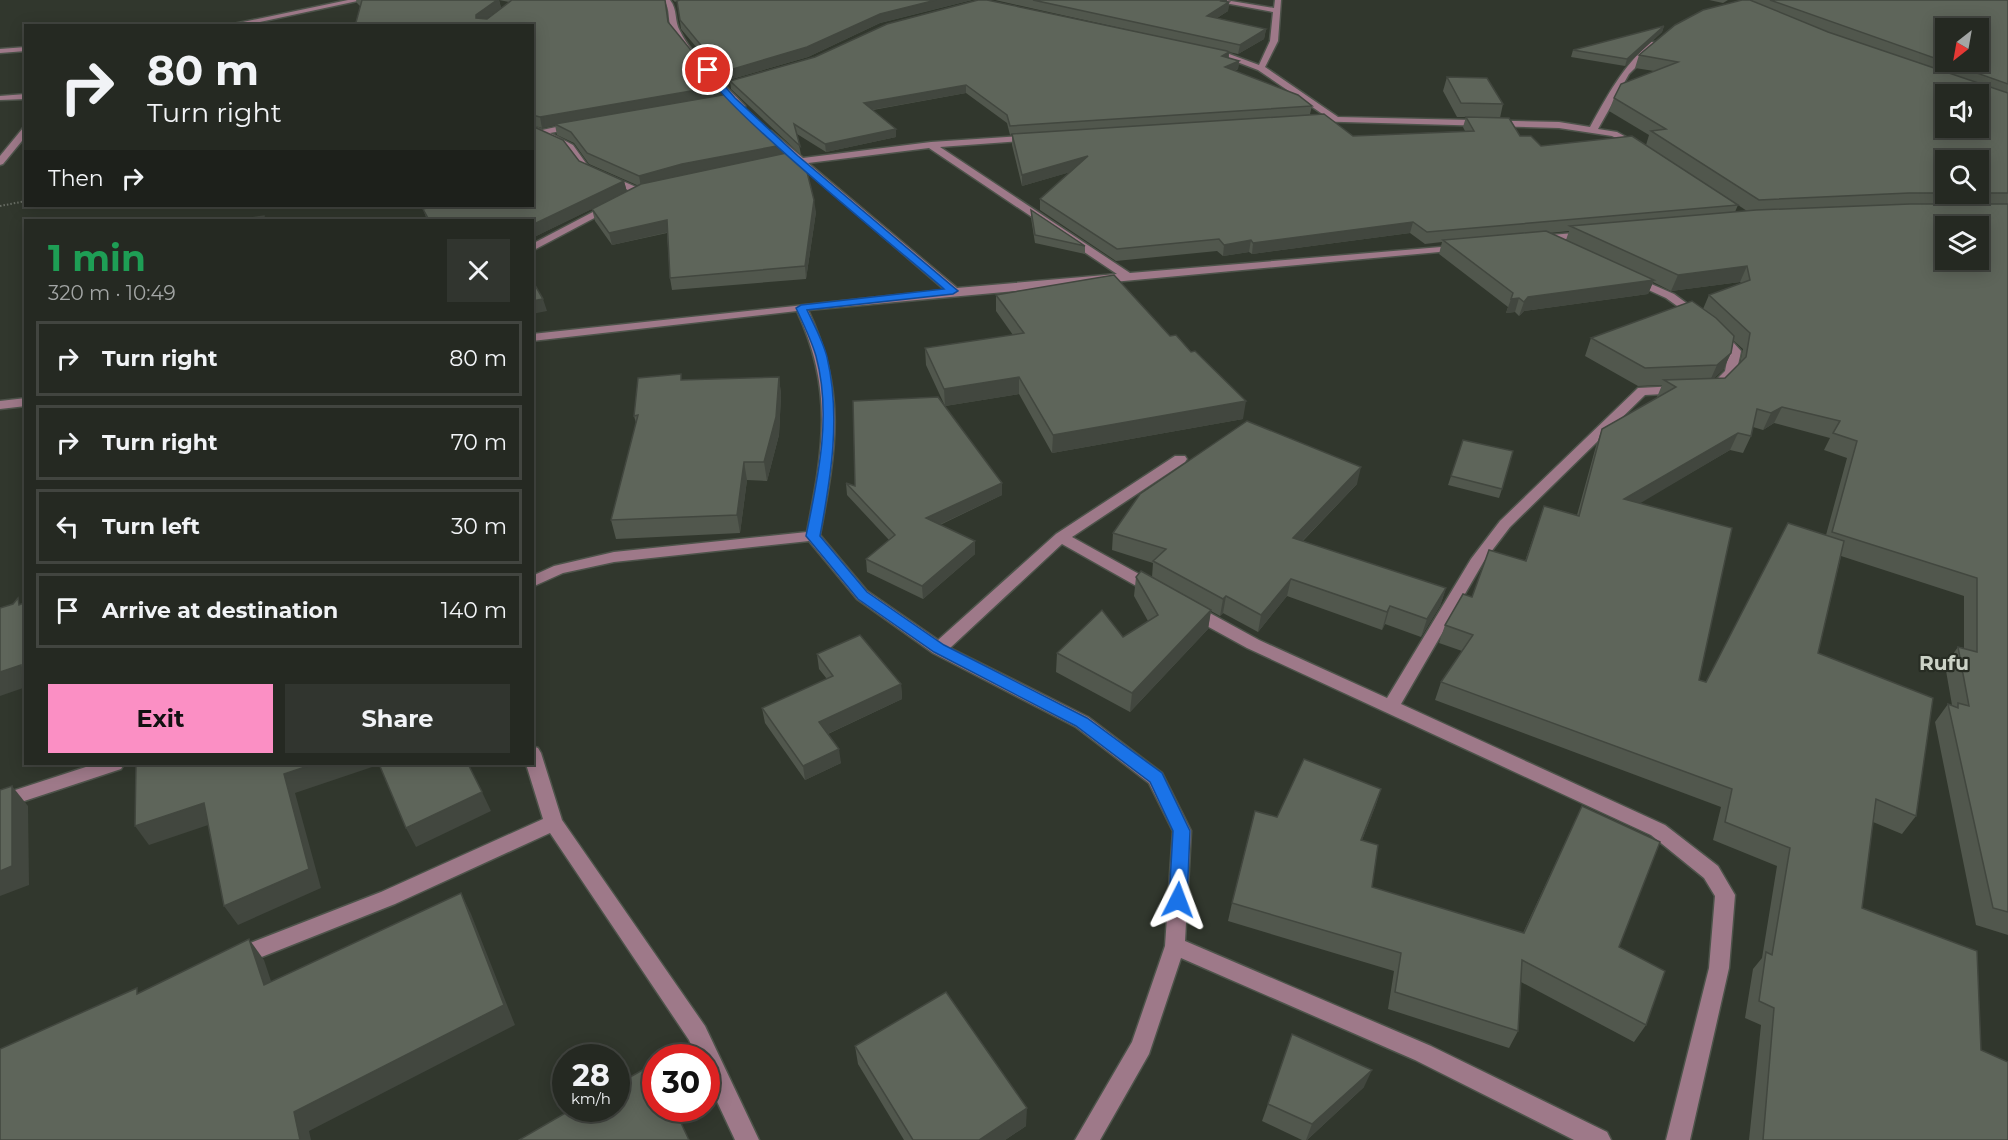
<!DOCTYPE html>
<html lang="en">
<head>
<meta charset="utf-8">
<style>
  :root { --surface:#252922; --page:#31352f; --text:#f1f3f6; --muted:#a3a6a5; --line:#424540; --accent:#fb8fc4 }
  body { margin:0; font-family:Montserrat,sans-serif; background:var(--page); color:var(--text); height:100vh; display:flex; flex-direction:column; font-size:22px; white-space:nowrap }
  * { box-sizing:border-box; margin:0 }
  p { font-size:20px; color:var(--muted) }
  .icon { flex:none; width:33px; height:33px; fill:none; stroke:currentColor; stroke-width:2; stroke-linecap:round; stroke-linejoin:round }
  .map { position:relative; flex:1; overflow:hidden }
  .sheet { position:absolute; left:24px; top:219px; width:510px; height:546px; display:flex; flex-direction:column; background:var(--surface); border-radius:0px; box-shadow:0 3px 15px #0003,0 0 0 2px var(--line) }
  .sheet>* { flex:none }
  .banner { position:absolute; left:24px; top:24px; width:510px; height:183px; border-radius:0px; box-shadow:0 3px 15px #0003,0 0 0 2px var(--line); background:#252922; color:var(--text); overflow:hidden }
  .needle { width:39px; rotate:211deg }
  .controls { position:absolute; left:1935px; top:18px; display:grid; gap:12px }
  .controls a { display:grid; place-items:center; width:54px; height:54px; border-radius:0px; background:var(--surface); box-shadow:0 3px 15px #0003,0 0 0 2px var(--line); font-size:30px }
  .speed { position:absolute; left:552px; top:1044px; display:flex; gap:12px; font-size:30px; font-weight:700; text-align:center }
  .speed>* { display:grid; place-content:center; width:78px; height:78px; border-radius:50%; background:var(--surface); box-shadow:0 3px 15px #0003,0 0 0 2px var(--line); line-height:1 }
  .speed small { font-size:15px; font-weight:400 }
  .speed .limit { border:9px solid #d22; background:#fff; color:#111 }
  .pin { position:absolute; display:grid; place-items:center; width:51px; height:51px; color:#fff; margin:-26px; border:3px solid #fff; border-radius:50%; box-shadow:0 2px 6px #0007 }
  .me { position:absolute; width:66px; margin:-33px; rotate:3deg; stroke-linejoin:round; filter:drop-shadow(0 0 4px #0008) }
  .turn { display:flex; align-items:center; gap:21px; height:126px; padding:0 24px; font-size:27px }
  .turn .icon { width:78px; height:78px; stroke-width:2.5 }
  .turn b { display:block; font-size:42px; line-height:51px }
  .then { display:flex; align-items:center; height:57px; padding:0 24px; background:#0003; gap:12px; font-size:22px }
  .round { display:grid; place-items:center; flex:none; width:63px; height:63px; border-radius:0px; background:var(--page) }
  .summary { display:flex; align-items:center; justify-content:space-between; height:102px; padding:0 24px }
  h1 { font-size:36px; font-weight:700; line-height:45px; color:#1e9e55 }
  .button { display:flex; gap:12px; margin-top:auto; padding:12px 24px }
  .button a { flex:1; height:69px; border-radius:0px; background:var(--accent); color:#111; font-size:24px; font-weight:700; line-height:69px; text-align:center }
  .button a+a { background:var(--page); color:var(--text) }
  ul { padding:0; list-style:none }
  li { display:flex; align-items:center; gap:18px; height:75px; margin:0 12px 9px; padding:0 12px; border:3px solid var(--line); border-radius:0px }
  li div { flex:1 }
  li b { display:block; font-size:22px }
  li em { font-style:normal }
  .map>svg:first-child { display:block }
  .lines { fill:none; stroke-linecap:round; stroke-linejoin:round }
  .minor-casing { stroke:#4d534a; stroke-width:3 }
  .path { stroke:#676c63; stroke-width:2; stroke-dasharray:1.5 2; stroke-linecap:butt }
  .minor { fill:#9e7989; fill-rule:evenodd }
  .wall { fill:#51574d; fill-rule:evenodd }
  .shaded-wall { fill:#42473f }
  .building { fill:#5e655a; stroke:#42473f; stroke-width:1.5; fill-rule:evenodd }
  .route { fill:#1a73e8; stroke:#114b97; stroke-width:1.5 }
  .labels { text-anchor:middle; stroke-width:4.5; stroke-linejoin:round; paint-order:stroke }
  .quarter-label { font-size:20px; font-weight:bold; fill:#ccd3c7; stroke:#272c23 }
</style>
</head>
<body>
<div class="map">
<svg width="2008" height="1140" viewBox="0 0 2008 1140">
  <rect width="100%" height="100%" fill="#31372d"/>
  <g class="lines">
    <g class="minor-casing">
      <g id="minor">
        <polygon points="348,0 362,0 241,26 224,26"/>
        <path d="M664 0H670C678 10 674 21 680 31 693 59 724 83 745 106V110H739C718 87 685 58 672 31 667 21 671 10 664 0Z"/>
        <path d="M1209 0H1225L1274 8 1275 0H1281L1278 41 1265 67 1338 117 1559 122 1590 127C1607 96 1623 66 1651 42H1657V46L1629 74 1598 129 1617 132 1644 147 1640 150 1612 136 1559 128 1308 121V117H1327L1258 70 1206 50 1213 48 1259 65 1270 41 1273 12Z"/>
        <polygon points="26,47 26,51 0,53 0,49"/>
        <polygon points="26,94 26,99 0,100 0,96"/>
        <polygon points="575,123 579,126 578,128 550,133 573,145 588,166 643,190 643,194 637,194 582,170 567,149 532,132 532,126 542,130"/>
        <polygon points="23,128 26,128 26,136 3,164 0,165 0,156"/>
        <path d="M765 131H771L803 158 931 142 1036 135 1037 137 1033 140 940 147 1130 273 1465 245 1466 247 1461 250 808 310C847 392 836 449 820 535L867 591 938 640 1056 534 1175 456H1185L1187 459 1185 462 1072 537 1157 584 1160 588 1157 592H1147L1062 544 950 648 1088 717 1162 773 1191 831 1185 941 1431 1046 1607 1132 1611 1140H1574L1415 1060 1181 958 1149 1054 1100 1140H1075L1132 1042 1165 946 1173 831 1149 783 1076 727 933 653 857 599 809 541 614 562 563 573 532 587V576L554 566 614 552 807 532C823 450 834 390 797 311L532 341V334L945 290 765 135ZM929 148 1117 274 957 288 808 163Z"/>
        <polygon points="612,202 615,203 615,207 532,251 532,244"/>
        <polygon points="1586,232 1590,233 1590,237 1539,242 1534,239 1539,236"/>
        <polygon points="1633,276 1674,294 1704,316 1698,319 1694,318 1666,298 1629,281 1629,277"/>
        <path d="M1719 330 1723 331 1741 351C1738 367 1735 382 1718 388L1712 384 1725 371 1729 351 1713 333Z"/>
        <polygon points="1678,386 1682,387 1682,393 1645,395 1510,527 1484,561 1401,704 1665,825 1718,866 1735,895 1729,968 1690,1140 1666,1140 1709,968 1715,896 1704,878 1651,835 1247,648 1185,614 1183,610 1191,605 1197,606 1259,640 1387,698 1471,559 1500,521 1638,388"/>
        <polygon points="26,398 26,406 0,409 0,401"/>
        <polygon points="532,746 538,748 541,753 562,820 705,1026 759,1140 735,1140 706,1078 706,1058 697,1058 689,1040 550,833 395,904 239,966 232,964 229,957 232,950 381,892 543,819 526,764 532,764"/>
        <polygon points="95,764 124,764 121,769 0,809 0,795"/>
      </g>
    </g>
    <polyline class="path" points="0,206 26,201"/>
    <use href="#minor" class="minor"/>
  </g>
  <g class="wall">
    <polygon points="356,0 512,0 509,2 499,0 501,8 486,19 667,8 668,23 722,95 782,145 783,154 816,212 806,279 672,290 670,278 667,233 612,245 595,221 592,209 610,200 532,238 532,220 427,220 423,209 425,208 422,206 532,206 579,161 624,181 627,192 639,186 589,164 574,143 557,135 555,125 542,128 532,125 532,26 360,6 357,3"/>
    <polygon points="673,0 972,0 880,23 808,57 725,81 681,29 677,1 675,2"/>
    <path d="M995 0H1227V2H1229L1228 11 1217 18 1266 29 1264 39 1238 54 1229 52V58L1239 61 1238 69 1235 71 1312 106 1310 114 1353 136 1465 131 1463 127 1466 117H1457L1443 91 1447 77 1503 104 1500 118 1520 136 1541 146 1646 145 1649 135 1609 111 1614 98 1654 71 1635 68 1639 55 1742 0H2008V935L1976 925 1935 722 1948 704 1952 705 1945 665 1958 647 1964 648V596L1841 556 1818 653 1916 816 1902 834 1873 822 1862 908 1981 1050 2008 1140H1749L1761 1025 1745 1018 1753 969 1762 958 1777 866 1713 840 1721 807 1435 700 1441 682 1462 651 1439 643 1445 625 1472 597 1525 561 1544 506 1577 515 1596 446 1602 429 1658 397H1657L1662 385 1638 386 1585 356 1591 338 1703 309 1709 295 1741 283 1740 282 1671 291 1653 282 1648 294 1524 311 1519 316 1515 312 1506 313 1508 307 1439 254 1442 242 1425 244 1410 233 1252 254 1249 252 1223 256 1217 251 1116 261 1040 210V199L1070 172 1022 186 1012 145V134L1010 135 1007 123 966 93 873 110 896 137 826 152 797 134 801 155 731 89 730 81 1183 42ZM1738 205 1747 211 1735 212ZM1569 231 1566 240 1549 233ZM1733 340 1743 349 1740 363 1725 378H1714L1723 370 1731 353ZM1774 423 1830 438 1824 450 1847 458 1826 535 1788 523 1706 682 1699 680 1639 503 1730 450 1743 453 1751 436 1753 427 1763 430Z"/>
    <polygon points="1709,0 1728,0 1723,3"/>
    <polygon points="1664,26 1662,32 1625,66 1571,57 1573,50"/>
    <polygon points="1031,210 1085,246 1085,254 1035,243 1031,218"/>
    <polygon points="996,295 1243,419 1052,453 1019,394 945,406 926,365 925,348 1013,335 996,311"/>
    <polygon points="779,377 781,395 779,435 767,481 747,480 740,533 616,539 611,520 636,423 634,416 682,380"/>
    <polygon points="1463,440 1502,489 1499,498 1448,485"/>
    <polygon points="846,483 855,486 1002,495 940,525 975,554 923,599 867,572 866,559 889,540 847,495"/>
    <polygon points="1357,484 1303,541 1446,588 1440,606 1421,637 1385,624 1382,630 1287,596 1258,632 1223,613 1220,616 1211,611 1208,629 1130,712 1056,672 1057,653 1123,637 1148,621 1134,596 1136,577 1152,577 1153,563 1112,550 1113,533"/>
    <polygon points="817,654 901,684 902,699 828,734 841,763 805,780 765,723 762,708 827,679 819,669"/>
    <polygon points="1381,789 1375,807 1362,840 1372,887 1523,933 1582,806 1619,947 1646,1025 1634,1042 1521,982 1518,1031 1509,1048 1388,1009 1394,971 1228,921 1232,903 1277,817"/>
    <polygon points="855,1046 1026,1126 1005,1140 904,1140 858,1064"/>
    <polygon points="1364,1087 1307,1140 1302,1140 1262,1121 1268,1104"/>
  </g>
  <g class="shaded-wall">
    <polygon points="497,0 499,0 501,8 479,24 476,18 476,15"/>
    <polygon points="936,0 972,0 880,23 808,57 725,81 723,72 880,14"/>
    <polygon points="1222,0 1227,0 1226,4 1229,2 1228,11 1206,25 1207,16"/>
    <polygon points="1664,26 1662,32 1625,66 1627,59"/>
    <polygon points="1266,29 1264,39 1238,54 1240,45"/>
    <polygon points="1229,52 1228,60 1222,56"/>
    <polygon points="1239,61 1238,69 1224,75 1225,67"/>
    <polygon points="966,85 966,93 865,111 864,103"/>
    <polygon points="720,86 722,95 542,128 540,117"/>
    <polygon points="896,129 896,137 826,152 825,144"/>
    <polygon points="782,145 783,156 641,187 639,176 682,164"/>
    <polygon points="1088,156 1088,167 1022,186 1022,175"/>
    <polygon points="624,181 627,192 532,238 532,225"/>
    <polygon points="814,200 816,212 806,279 805,266"/>
    <polygon points="667,220 669,232 612,245 609,233"/>
    <polygon points="1413,222 1410,233 1252,254 1253,243"/>
    <polygon points="1251,240 1249,252 1223,256 1224,245"/>
    <polygon points="1747,266 1740,282 1671,291 1678,275"/>
    <polygon points="1654,280 1648,294 1524,311 1519,316 1524,302 1528,297"/>
    <polygon points="1519,298 1515,312 1506,313 1511,299"/>
    <polygon points="543,299 547,311 532,314 532,301"/>
    <polygon points="1731,353 1723,370 1709,383 1717,365"/>
    <polygon points="779,377 781,395 779,435 767,481 764,462"/>
    <polygon points="1019,377 1019,394 945,406 944,389"/>
    <polygon points="1246,401 1243,419 1052,453 1053,435"/>
    <polygon points="1782,407 1774,423 1763,430 1771,413"/>
    <polygon points="1738,433 1730,450 1617,517 1624,499"/>
    <polygon points="744,462 747,480 740,533 737,515"/>
    <polygon points="1361,467 1357,484 1289,555 1293,538"/>
    <polygon points="1002,483 1002,495 926,531 926,518"/>
    <polygon points="975,541 975,554 923,599 922,586"/>
    <polygon points="1291,579 1287,596 1258,632 1261,615"/>
    <polygon points="1446,588 1440,606 1421,637 1427,619"/>
    <polygon points="1226,596 1223,613 1220,616 1223,599"/>
    <polygon points="1390,606 1385,624 1382,630 1387,612"/>
    <polygon points="1211,610 1208,629 1130,712 1132,693"/>
    <polygon points="21,665 26,687 0,696 0,672"/>
    <polygon points="901,684 902,699 821,737 819,722"/>
    <polygon points="839,749 841,763 805,780 803,766"/>
    <polygon points="314,764 381,764 295,793 321,888 238,925 224,906 284,774"/>
    <polygon points="12,786 28,806 29,885 0,896 0,871"/>
    <polygon points="1381,789 1375,807 1355,858 1361,840"/>
    <polygon points="482,792 491,811 416,847 406,828"/>
    <polygon points="204,803 217,822 149,845 135,826"/>
    <polygon points="461,893 471,914 515,1025 309,1131 311,1140 300,1140 294,1112"/>
    <polygon points="249,939 264,960 279,1005 264,985"/>
    <polygon points="1372,1070 1364,1087 1307,1140 1306,1140 1312,1124"/>
    <polygon points="1027,1108 1026,1126 1005,1140 979,1140"/>
  </g>
  <g class="building">
    <polygon points="362,0 497,0 476,15 476,18 487,19 512,0 665,0 668,22 720,86 540,117 532,115 532,26 355,26"/>
    <polygon points="680,0 936,0 880,14 807,47 723,72 680,20 677,1"/>
    <polygon points="978,0 987,0 1227,51 1229,52 1222,56 1239,61 1225,67 1298,95 1312,106 1010,126 1007,115 966,85 864,103 896,129 825,144 794,124 800,146 730,81 815,57 887,24"/>
    <polygon points="1033,0 1222,0 1221,1 1229,2 1207,16 1266,29 1240,45"/>
    <path d="M1742 0H1750L1828 32 2008 93V193H1978V160H1946V193H1909L1759 200 1651 131 1666 129 1614 98 1621 84 1678 62 1639 55 1675 25 1703 10ZM1946 94H1978V128H1946Z"/>
    <path d="M1770 0H2008V84ZM1946 28H1978V62H1946Z"/>
    <polygon points="1664,26 1627,59 1573,50"/>
    <polygon points="1447,77 1487,78 1503,104 1461,103"/>
    <polygon points="728,94 782,145 682,164 639,176 587,153 571,132 555,124"/>
    <polygon points="1324,114 1353,136 1474,131 1466,117 1509,118 1520,136 1531,136 1541,146 1632,136 1738,205 1427,232 1413,222 1253,243 1251,240 1224,245 1219,239 1117,249 1040,199 1088,156 1022,175 1012,134"/>
    <polygon points="532,126 563,140 579,161 624,181 532,225 532,220 429,220 423,209 431,207 429,206 532,206"/>
    <polygon points="791,152 805,164 814,200 805,266 670,278 667,220 609,233 592,209 641,184"/>
    <path d="M1910 204H2008V912L1993 908 1948 704 1958 708V703L1969 706 1958 647 1977 652V578L1832 532 1857 441 1833 433 1840 421 1782 407 1771 413 1757 409 1751 436 1738 433 1624 499 1732 528 1699 680 1706 682 1788 523 1844 541 1818 653 1933 698 1916 816 1876 799 1862 908 1977 951 1981 1050 2008 1062V1140H1763L1774 1008 1759 1001 1766 952 1772 955 1790 848 1725 822 1732 789 1441 682 1473 635 1445 625 1463 594 1472 597 1489 550 1526 561 1544 506 1579 516 1602 429 1676 387 1664 380 1725 378 1746 357 1750 333 1709 295 1750 280 1747 266 1678 275 1570 226 1756 210ZM1946 226H1978V260H1946Z"/>
    <polygon points="1031,210 1085,246 1035,235"/>
    <polygon points="264,216 264,220 238,220"/>
    <polygon points="1546,231 1654,280 1528,297 1524,302 1519,298 1511,299 1513,293 1443,240"/>
    <polygon points="1114,275 1170,336 1176,335 1191,352 1195,351 1246,401 1053,435 1019,377 944,389 925,348 1024,333 996,295"/>
    <polygon points="532,280 543,299 532,301"/>
    <polygon points="1692,301 1716,318 1734,336 1731,353 1717,365 1645,368 1591,338"/>
    <polygon points="681,374 681,380 779,377 776,417 764,462 744,462 737,515 611,520 638,415 634,416 638,378"/>
    <polygon points="938,397 1002,483 926,518 975,541 922,586 866,559 895,535 846,483 855,486 853,401"/>
    <polygon points="1247,421 1361,467 1293,538 1446,588 1427,619 1390,606 1387,612 1291,579 1261,615 1226,596 1223,599 1153,561 1166,549 1113,533 1140,494"/>
    <polygon points="1463,440 1513,451 1502,489 1451,476"/>
    <polygon points="1141,571 1211,610 1132,693 1057,653 1102,610 1123,637 1158,615 1136,577"/>
    <polygon points="18,598 19,605 26,602 26,723 21,665 0,672 0,608 13,604"/>
    <polygon points="860,635 901,684 819,722 839,749 803,766 762,708 833,676 817,654"/>
    <polygon points="1304,759 1381,789 1361,840 1378,845 1372,887 1524,933 1582,806 1660,842 1619,947 1665,971 1646,1025 1522,960 1518,1031 1395,992 1401,953 1232,903 1255,811 1277,817"/>
    <polygon points="136,764 314,764 284,774 309,869 224,906 204,803 135,826"/>
    <polygon points="379,764 468,764 482,792 406,828"/>
    <polygon points="12,786 12,866 0,871 0,790"/>
    <polygon points="461,893 504,1005 294,1112 300,1140 0,1140 0,1049 137,988 137,994 249,939 264,985"/>
    <polygon points="946,992 1027,1108 979,1140 913,1140 855,1046"/>
    <polygon points="1292,1034 1372,1070 1312,1124 1268,1104"/>
    <polygon points="653,1064 656,1070 656,1108 674,1108 689,1140 519,1140 574,1108 616,1108 616,1085"/>
  </g>
  <path class="route" d="M705 69H710L735 98 798 156 958 291 953 294 807 310C814 325 823 341 827 357 841 417 831 476 820 536L867 592 944 645 1087 718 1162 773 1190 831 1187 900 1184 906 1178 908 1171 906 1169 900 1173 831 1150 782 1076 726 934 652 858 599 806 536C818 478 832 415 816 356 811 339 803 323 796 308L801 305 944 289C910 259 709 97 705 69Z"/>
  <g class="labels">
    <g class="quarter-label">
      <text x="1944" y="670">Rufu</text>
    </g>
  </g>
</svg>
<div class="controls">
<a><svg class="needle" viewBox="-14 -14 28 28"><path d="M0-13l5 13h-10z" fill="#e53935"/><path d="M0 13l5-13h-10z" fill="#a3a6a5"/></svg></a>
<a><svg class="icon" aria-label="sound" viewBox="0 0 24 24"><path d="M4 9h4l5-4v14l-5-4H4zM17 9q2 3 0 6"/></svg></a>
<a><svg class="icon" aria-label="search" viewBox="0 0 24 24"><circle cx="10" cy="10" r="6"/><path d="M15 15l6 6"/></svg></a>
<a><svg class="icon" aria-label="layers" viewBox="0 0 24 24"><path d="M12 4l9 5-9 5-9-5zM3 14l9 5 9-5"/></svg></a>
</div>
<div class="speed"><div>28<small>km/h</small></div><div class="limit">30</div></div>
<div class="pin" style="left:708px;top:70px;background:#d93025"><svg class="icon" aria-label="arrive" viewBox="0 0 24 24"><path d="M6 21V4h12l-3 4 3 4H6"/></svg></div>
<svg class="me" style="left:1178px;top:900px" viewBox="-20 -20 40 40"><path d="M0-17L14 15 0 8-14 15z" fill="#1a73e8" stroke="#fff" stroke-width="4"/></svg>
<div class="banner">
<div class="turn"><svg class="icon" aria-label="right" viewBox="0 0 24 24"><path d="M7 20v-9h11M14 6l5 5-5 5"/></svg><div><b>80 m</b>Turn right</div></div>
<div class="then">Then<svg class="icon" aria-label="right" viewBox="0 0 24 24"><path d="M7 20v-9h11M14 6l5 5-5 5"/></svg></div>
</div>
<section class="sheet">
<div class="summary"><div><h1>1 min</h1><p>320 m · 10:49</p></div><a class="round"><svg class="icon" aria-label="close" viewBox="0 0 24 24"><path d="M6 6l12 12M18 6L6 18"/></svg></a></div>
<ul>
<li><svg class="icon" aria-label="right" viewBox="0 0 24 24"><path d="M7 20v-9h11M14 6l5 5-5 5"/></svg><div><b>Turn right</b></div><em>80 m</em></li>
<li><svg class="icon" aria-label="right" viewBox="0 0 24 24"><path d="M7 20v-9h11M14 6l5 5-5 5"/></svg><div><b>Turn right</b></div><em>70 m</em></li>
<li><svg class="icon" aria-label="left" viewBox="0 0 24 24"><path d="M17 20v-9H6M10 6l-5 5 5 5"/></svg><div><b>Turn left</b></div><em>30 m</em></li>
<li><svg class="icon" aria-label="arrive" viewBox="0 0 24 24"><path d="M6 21V4h12l-3 4 3 4H6"/></svg><div><b>Arrive at destination</b></div><em>140 m</em></li>
</ul>
<div class="button"><a>Exit</a><a>Share</a></div>
</section>
</div>
</body>
</html>
